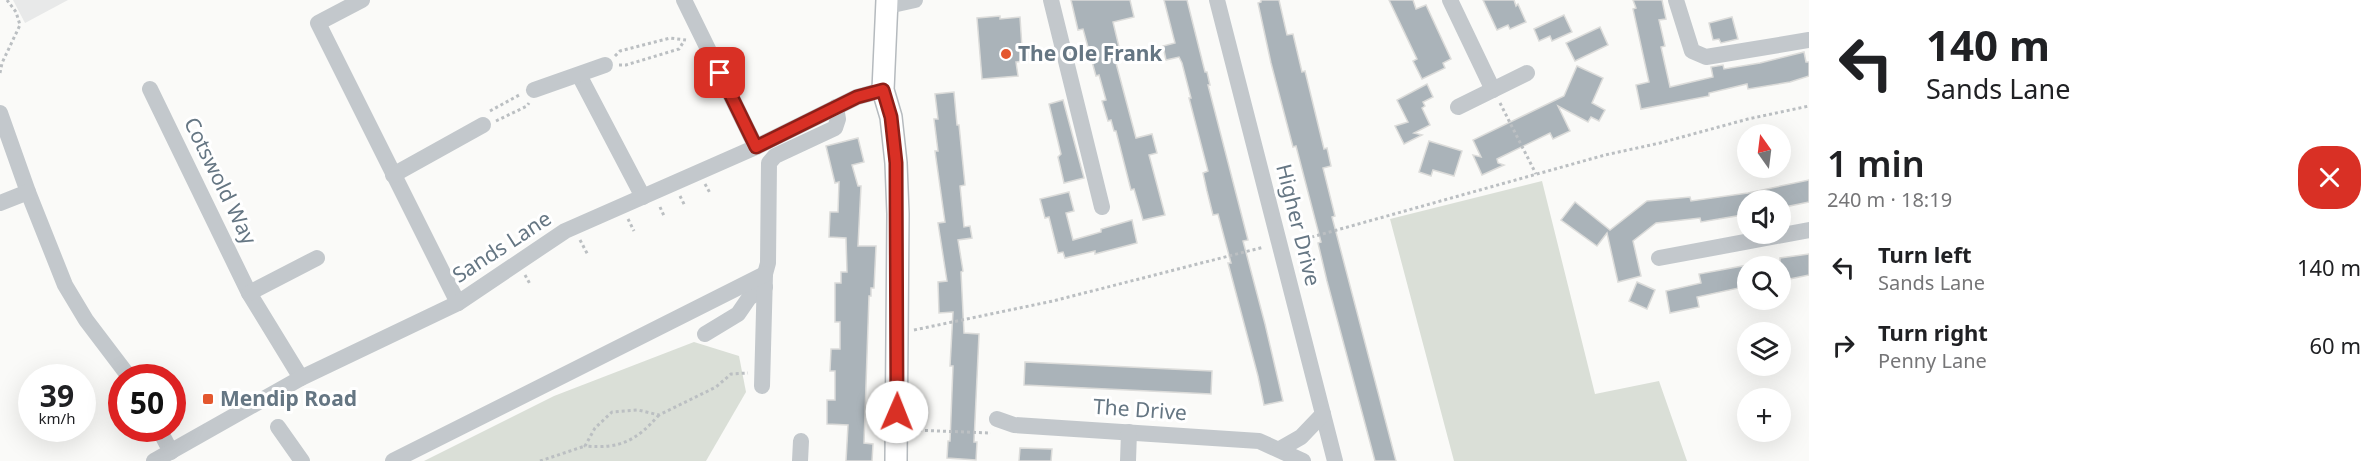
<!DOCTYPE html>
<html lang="en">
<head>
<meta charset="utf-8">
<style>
  :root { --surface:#fff; --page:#f2f2f2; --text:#202124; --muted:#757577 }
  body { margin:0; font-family:"Noto Sans",sans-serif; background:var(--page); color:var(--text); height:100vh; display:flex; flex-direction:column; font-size:22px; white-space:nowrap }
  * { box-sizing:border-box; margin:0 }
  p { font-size:20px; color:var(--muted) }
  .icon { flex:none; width:33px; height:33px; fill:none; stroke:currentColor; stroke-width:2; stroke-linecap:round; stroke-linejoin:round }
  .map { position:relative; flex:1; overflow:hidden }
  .details { display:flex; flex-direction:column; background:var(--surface); width:570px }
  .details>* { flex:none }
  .guide { background:#fff; color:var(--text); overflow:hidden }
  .needle { width:39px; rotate:346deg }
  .controls { position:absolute; left:1737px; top:124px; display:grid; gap:12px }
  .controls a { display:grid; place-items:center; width:54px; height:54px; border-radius:50%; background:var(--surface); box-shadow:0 6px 24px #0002; font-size:30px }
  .speed { position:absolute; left:18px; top:364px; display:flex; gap:12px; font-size:30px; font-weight:700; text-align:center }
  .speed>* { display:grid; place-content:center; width:78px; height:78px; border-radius:50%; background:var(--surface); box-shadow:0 6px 24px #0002; line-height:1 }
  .speed small { font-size:15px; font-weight:400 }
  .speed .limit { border:9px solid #d22; background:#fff; color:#111 }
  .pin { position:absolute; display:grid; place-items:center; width:51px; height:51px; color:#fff; margin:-26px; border-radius:12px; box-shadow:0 3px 9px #0006 }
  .me { position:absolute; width:66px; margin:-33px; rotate:1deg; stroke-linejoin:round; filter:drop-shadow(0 0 4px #0008) }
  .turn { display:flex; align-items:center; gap:21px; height:126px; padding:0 18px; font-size:27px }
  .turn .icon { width:78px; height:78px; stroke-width:2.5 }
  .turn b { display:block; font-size:42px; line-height:51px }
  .round { display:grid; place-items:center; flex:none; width:63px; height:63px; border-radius:24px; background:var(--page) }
  .headline { display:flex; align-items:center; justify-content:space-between; height:102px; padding:0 18px }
  h1 { font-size:36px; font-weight:600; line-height:45px }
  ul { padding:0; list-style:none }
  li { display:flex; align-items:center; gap:18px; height:78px; padding:0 18px }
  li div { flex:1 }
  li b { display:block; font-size:22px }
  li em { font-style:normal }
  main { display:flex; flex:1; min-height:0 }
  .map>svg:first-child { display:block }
  .built { fill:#e8e9e9 }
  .green { fill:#dadfd7 }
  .building { fill:#aab3b9; stroke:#dcdcda; stroke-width:1.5 }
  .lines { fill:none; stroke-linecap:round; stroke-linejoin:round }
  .major-casing { stroke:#b5babe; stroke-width:24 }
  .path { stroke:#bbbfc2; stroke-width:3; stroke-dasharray:3 3; stroke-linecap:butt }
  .minor { stroke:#c3c8cc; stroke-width:16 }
  .major { stroke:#fff; stroke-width:21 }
  .route-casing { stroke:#8d1f18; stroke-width:15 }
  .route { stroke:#d93025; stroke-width:10 }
  .poi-dot { fill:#e4572e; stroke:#fff; stroke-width:2 }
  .labels { text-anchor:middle; stroke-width:6; stroke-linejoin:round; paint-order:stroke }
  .poi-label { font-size:21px; font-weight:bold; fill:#657683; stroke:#fff; text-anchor:start }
  .street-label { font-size:21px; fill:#657683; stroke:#fff }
</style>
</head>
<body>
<main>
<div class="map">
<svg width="1809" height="461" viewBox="0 0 1809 461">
  <rect width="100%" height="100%" fill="#fafaf8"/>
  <polygon class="built" points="13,0 68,0 25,23"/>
  <g class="green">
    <polygon points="1542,181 1595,394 1659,381 1687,461 1454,461 1390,219"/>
    <polygon points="694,342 739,356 746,392 706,461 424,461 554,396"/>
  </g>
  <g class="building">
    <polygon points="1071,0 1130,0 1134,17 1113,22 1119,47 1112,48 1136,138 1152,134 1157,153 1149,155 1165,215 1143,220 1134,189 1131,190 1116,131 1114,131 1111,120 1108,121 1102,101 1106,100 1099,75 1096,76 1083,29 1078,30"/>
    <polygon points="1164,0 1187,0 1205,72 1207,72 1210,85 1208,85 1248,240 1243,241 1265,324 1283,401 1264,405 1258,376 1228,263 1231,263 1218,214 1213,215 1207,191 1203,173 1208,171 1189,98 1191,98 1182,63 1179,57 1166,60 1163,46 1175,43"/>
    <polygon points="1261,0 1279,0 1287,35 1293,34 1302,72 1305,71 1324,149 1327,148 1331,166 1323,168 1335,216 1332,217 1396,461 1375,461 1327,281 1318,243 1321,242 1296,146 1293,147 1271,63 1258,3 1261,2"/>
    <polygon points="1389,0 1413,0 1416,9 1426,5 1451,59 1443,63 1445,68 1422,79 1413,61 1417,59"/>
    <polygon points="1483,0 1514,0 1516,6 1518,4 1526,22 1510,29 1508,25 1497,30"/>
    <polygon points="1633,0 1662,0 1666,19 1659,20 1665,46 1661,47 1670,87 1713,77 1711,67 1723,65 1724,69 1760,63 1804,52 1806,62 1809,62 1809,76 1790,82 1748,89 1747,84 1709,93 1709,96 1641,109 1636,85 1649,82 1633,9 1636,8"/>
    <polygon points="1564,15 1572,32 1552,41 1550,36 1539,41 1534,29"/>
    <polygon points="1000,16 1000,19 1020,17 1022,48 1030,47 1032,60 1016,62 1018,76 982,79 977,18"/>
    <polygon points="1732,17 1738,39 1721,43 1719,39 1713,40 1709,23"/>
    <polygon points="1600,27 1608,45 1575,61 1566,43"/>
    <polygon points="1577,66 1603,78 1592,103 1605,110 1599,121 1591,117 1588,122 1558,106 1570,131 1553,139 1550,133 1497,159 1498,163 1504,165 1482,175 1473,155 1481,157 1473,140 1564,96"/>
    <polygon points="1427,84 1433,97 1423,102 1425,106 1422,108 1430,125 1414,133 1422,135 1404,144 1395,126 1408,122 1397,100"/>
    <polygon points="954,92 957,125 959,125 965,185 960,186 964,227 970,226 972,238 958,240 963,271 961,272 964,333 979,334 974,442 977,442 976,460 947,458 948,441 950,441 953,366 950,366 953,312 939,313 938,282 947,281 938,223 945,222 935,151 938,151 934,119 938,119 935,94"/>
    <polygon points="1063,100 1084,178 1064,183 1058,157 1061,154 1049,104"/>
    <polygon points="858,138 864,162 852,165 858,186 861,186 858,246 876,246 874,288 871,288 871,296 869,296 864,443 873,444 872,461 846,461 848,425 827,424 827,400 835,400 835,371 830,371 831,349 840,349 840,322 835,322 835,283 841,283 841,272 847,272 846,238 829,237 830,212 838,212 839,182 835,183 826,146"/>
    <polygon points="1429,141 1462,151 1454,176 1433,170 1431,176 1419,172"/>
    <polygon points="1809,180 1809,202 1780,208 1780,201 1748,201 1748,214 1701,222 1700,218 1656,223 1633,241 1641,276 1618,282 1607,233 1597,246 1561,220 1575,202 1610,230 1647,201 1690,197 1691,201 1748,193"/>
    <polygon points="1069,192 1074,211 1066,213 1073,240 1101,232 1101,229 1132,220 1137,243 1095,254 1095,251 1065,258 1063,252 1058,253 1049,217 1045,218 1040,199"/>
    <polygon points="1809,254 1809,275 1780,281 1780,258"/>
    <polygon points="1748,265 1748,286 1697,297 1699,307 1670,313 1666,291 1701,283 1699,274"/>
    <polygon points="1637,282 1655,290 1647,309 1629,301"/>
    <polygon points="1025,362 1212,371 1211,394 1024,385"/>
    <polygon points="1020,448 1052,449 1051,461 1019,461"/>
  </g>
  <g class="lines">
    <g class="major-casing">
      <polyline id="major" points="887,0 883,90 891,117 896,163 898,214 896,461"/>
    </g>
    <g class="path">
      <polyline points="615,56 620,51 670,38 686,40"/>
      <polyline points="619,65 626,65 679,49 684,41"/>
      <polyline points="0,73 2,63 20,25 16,12 7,0"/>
      <polyline points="1500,103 1536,174"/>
      <polyline points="490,111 521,94"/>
      <polyline points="496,121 527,106 529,103"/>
      <polyline points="705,184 710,193"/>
      <polyline points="680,196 685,206"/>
      <polyline points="660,207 664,216"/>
      <polyline points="628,219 634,231"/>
      <polyline points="580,240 588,255"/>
      <polyline points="1294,242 1605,155 1660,143 1748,119 1809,106"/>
      <polyline points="525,275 530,284"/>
      <polyline points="914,330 1053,301 1264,247"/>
      <path d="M659 415C636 441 620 449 585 446L595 428 612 412 638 410 659 415 716 387 731 374 748 373"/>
      <polyline points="913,430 991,433"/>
      <polyline points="540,461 585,446"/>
    </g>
    <g class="minor">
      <polyline points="362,0 318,23 458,303"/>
      <polyline points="684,0 756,147"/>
      <polyline points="1051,0 1102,207"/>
      <polyline points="1217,0 1335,461"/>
      <polyline points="1450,0 1493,90"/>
      <polyline points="1676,0 1692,51 1706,57 1809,40"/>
      <polyline points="888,6 915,0"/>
      <polyline points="579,75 643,197"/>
      <polyline points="150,89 249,293 301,378"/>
      <polyline points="534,90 605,65"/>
      <polyline points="1458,107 1527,73"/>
      <polyline points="0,113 28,192 65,285 86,320 130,378"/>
      <polyline points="393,175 483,125"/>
      <polyline points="0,203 28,192"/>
      <polyline points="1659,258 1809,230"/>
      <polyline points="249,293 317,258"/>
      <polyline points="705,334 738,314 749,298 765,287"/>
      <polyline points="762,386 765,274 768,263 769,163 775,156 835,128 838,119 836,107"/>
      <polyline points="997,419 1014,425 1259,441 1303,461"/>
      <polyline points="278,427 302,461"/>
      <polyline points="159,429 171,452"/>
      <polyline points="1280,449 1301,437 1323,414"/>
      <polyline points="154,461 301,378 458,303 565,231 756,147 857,97 883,90"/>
      <polyline points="393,461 765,274"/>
      <polyline points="800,461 801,441"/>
      <polyline points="1128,461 1129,432"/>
    </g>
    <use href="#major" class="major"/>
  </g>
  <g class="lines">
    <g class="route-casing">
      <polyline id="route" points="720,73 756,147 857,97 883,90 891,117 896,163 897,412"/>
    </g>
    <use href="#route" class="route"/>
  </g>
  <g class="poi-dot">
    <circle cx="1006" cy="54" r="6"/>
    <rect x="202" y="393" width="12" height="12" rx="3"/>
  </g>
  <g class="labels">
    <g class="poi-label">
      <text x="1018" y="61">The Ole Frank</text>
      <text x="220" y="406">Mendip Road</text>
    </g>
    <g class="street-label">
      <text transform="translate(220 181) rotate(64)" y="7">Cotswold Way</text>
      <text transform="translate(1298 225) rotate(76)" y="7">Higher Drive</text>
      <text transform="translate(502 247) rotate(-33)" y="7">Sands Lane</text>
      <text transform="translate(1140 410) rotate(4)" y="7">The Drive</text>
    </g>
  </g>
</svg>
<div class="controls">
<a><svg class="needle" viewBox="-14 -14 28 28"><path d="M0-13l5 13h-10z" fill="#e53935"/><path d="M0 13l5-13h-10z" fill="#757577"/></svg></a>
<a><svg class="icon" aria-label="sound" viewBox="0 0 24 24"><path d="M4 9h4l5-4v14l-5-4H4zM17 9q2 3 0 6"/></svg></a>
<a><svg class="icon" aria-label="search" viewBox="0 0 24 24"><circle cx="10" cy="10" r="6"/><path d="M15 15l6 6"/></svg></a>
<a><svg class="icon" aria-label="layers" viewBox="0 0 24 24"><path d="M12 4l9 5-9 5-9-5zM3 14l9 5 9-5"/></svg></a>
<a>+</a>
</div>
<div class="speed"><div>39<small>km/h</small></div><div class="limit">50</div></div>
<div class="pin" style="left:720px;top:73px;background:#d93025"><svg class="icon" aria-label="arrive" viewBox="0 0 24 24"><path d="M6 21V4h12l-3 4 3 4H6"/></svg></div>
<svg class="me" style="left:897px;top:412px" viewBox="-20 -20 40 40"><circle r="19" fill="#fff"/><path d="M0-13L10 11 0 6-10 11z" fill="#d93025"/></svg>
</div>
<section class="details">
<div class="guide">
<div class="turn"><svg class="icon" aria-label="left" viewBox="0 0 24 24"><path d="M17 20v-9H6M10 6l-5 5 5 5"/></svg><div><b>140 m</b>Sands Lane</div></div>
</div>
<div class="headline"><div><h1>1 min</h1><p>240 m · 18:19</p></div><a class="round" style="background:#d93025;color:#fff"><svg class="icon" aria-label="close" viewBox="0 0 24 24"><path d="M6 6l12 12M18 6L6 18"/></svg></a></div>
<ul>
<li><svg class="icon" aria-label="left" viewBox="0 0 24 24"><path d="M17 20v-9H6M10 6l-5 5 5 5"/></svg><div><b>Turn left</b><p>Sands Lane</p></div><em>140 m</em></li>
<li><svg class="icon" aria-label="right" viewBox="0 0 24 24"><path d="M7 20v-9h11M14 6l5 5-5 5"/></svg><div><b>Turn right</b><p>Penny Lane</p></div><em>60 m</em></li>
</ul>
</section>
</main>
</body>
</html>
